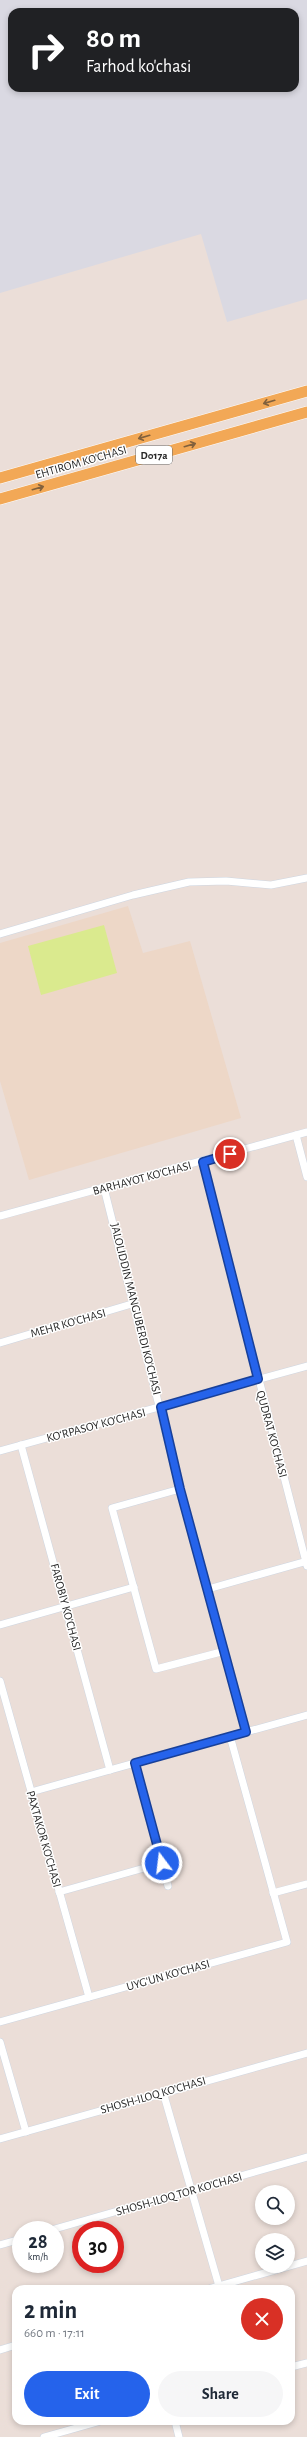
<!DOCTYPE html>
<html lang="en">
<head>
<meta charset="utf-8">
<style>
  :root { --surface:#fff; --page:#f6f6f7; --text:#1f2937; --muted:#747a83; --accent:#2563eb }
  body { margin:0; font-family:"Alegreya Sans",sans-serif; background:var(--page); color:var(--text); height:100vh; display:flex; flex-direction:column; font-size:15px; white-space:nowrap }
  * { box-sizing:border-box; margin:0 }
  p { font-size:13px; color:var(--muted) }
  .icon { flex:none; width:22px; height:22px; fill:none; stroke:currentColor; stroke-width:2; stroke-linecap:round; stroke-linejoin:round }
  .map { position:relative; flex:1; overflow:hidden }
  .panel { position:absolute; left:12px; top:2285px; width:283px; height:140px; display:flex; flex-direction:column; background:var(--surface); border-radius:12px; box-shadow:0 2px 6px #0003 }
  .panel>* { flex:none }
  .guide { position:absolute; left:8px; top:8px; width:291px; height:84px; border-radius:12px; box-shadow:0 2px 6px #0003; background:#202124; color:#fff; overflow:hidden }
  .buttons { position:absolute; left:255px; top:2185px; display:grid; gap:8px }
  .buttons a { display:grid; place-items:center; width:40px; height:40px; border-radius:50%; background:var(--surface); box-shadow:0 2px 6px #0003; font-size:20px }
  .speed { position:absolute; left:12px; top:2221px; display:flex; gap:8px; font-size:20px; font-weight:700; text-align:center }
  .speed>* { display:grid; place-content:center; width:52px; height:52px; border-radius:50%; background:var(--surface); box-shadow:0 2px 6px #0003; line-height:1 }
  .speed small { font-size:10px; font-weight:400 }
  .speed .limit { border:6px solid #d22; background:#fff; color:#111 }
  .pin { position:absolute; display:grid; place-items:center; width:34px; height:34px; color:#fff; margin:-17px; border:2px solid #fff; border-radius:50%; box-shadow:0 1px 4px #0007 }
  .me { position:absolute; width:44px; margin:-22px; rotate:345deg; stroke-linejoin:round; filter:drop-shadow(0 0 3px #0008) }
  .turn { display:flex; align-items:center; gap:14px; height:84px; padding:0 12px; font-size:18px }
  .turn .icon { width:52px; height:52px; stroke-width:2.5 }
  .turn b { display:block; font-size:28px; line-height:34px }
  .round { display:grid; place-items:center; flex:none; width:42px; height:42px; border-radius:21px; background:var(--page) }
  .head { display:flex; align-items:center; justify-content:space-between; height:68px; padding:0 12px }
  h1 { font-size:24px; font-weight:700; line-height:30px }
  .action { display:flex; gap:8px; margin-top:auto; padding:8px 12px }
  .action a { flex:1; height:46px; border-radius:24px; background:var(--accent); color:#fff; font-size:16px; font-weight:700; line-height:46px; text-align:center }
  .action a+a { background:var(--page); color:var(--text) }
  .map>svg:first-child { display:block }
  .industrial { fill:#dad9e2; fill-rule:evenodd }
  .education { fill:#edd7c7 }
  .pitch { fill:#daea8e }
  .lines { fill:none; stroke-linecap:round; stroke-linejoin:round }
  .minor-casing { stroke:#ced6e1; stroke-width:8 }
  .primary-casing { stroke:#fff; stroke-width:12 }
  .minor { stroke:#fff; stroke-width:7 }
  .primary { stroke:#f2a856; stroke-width:11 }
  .oneway { stroke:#82613c }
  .route-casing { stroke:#184099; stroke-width:10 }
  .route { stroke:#2563eb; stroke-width:7 }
  .labels { text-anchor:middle; stroke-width:3; stroke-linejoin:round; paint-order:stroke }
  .shield { fill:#fff; stroke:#686868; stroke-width:1 }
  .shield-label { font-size:11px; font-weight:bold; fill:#272727 }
  .street-label { font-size:12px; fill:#272727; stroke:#fff }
</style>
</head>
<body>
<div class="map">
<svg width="307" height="2437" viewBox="0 0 307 2437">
  <rect width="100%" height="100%" fill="#ebded8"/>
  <path class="industrial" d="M0 0H307V299L227 322 201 234 0 293ZM12 12H295V88H12Z"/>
  <polygon class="education" points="128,906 143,953 190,941 241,1118 29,1180 0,1081 0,943"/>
  <polygon class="pitch" points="104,925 117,973 41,995 28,946"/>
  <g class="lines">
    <g class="minor-casing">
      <g id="minor">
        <polyline points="0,934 133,895 189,882 226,881 271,885 307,878"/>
        <polyline points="296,1135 307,1177"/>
        <polyline points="203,1162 307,1566"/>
        <polyline points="104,1188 180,1489 247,1732"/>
        <polyline points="0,1216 307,1132"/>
        <polyline points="0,1343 135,1303"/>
        <polyline points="21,1445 110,1770"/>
        <polyline points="0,1451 307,1366"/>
        <polyline points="180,1489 112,1508 156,1669 225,1651"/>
        <polyline points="208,1589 307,1561"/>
        <polyline points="0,1625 134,1587"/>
        <polyline points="0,1681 89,1997"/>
        <polyline points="31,1792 307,1715"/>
        <polyline points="162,1863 168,1886"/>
        <polyline points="59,1892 162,1863 135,1763"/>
        <polyline points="273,1893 307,1884"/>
        <polyline points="0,2022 287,1942 230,1736"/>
        <polyline points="0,2042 26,2132"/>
        <polyline points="163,2092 219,2286"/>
        <polyline points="0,2139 307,2053"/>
        <polyline points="51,2230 307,2157"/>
        <polyline points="0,2245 21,2239"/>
        <polyline points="208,2289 307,2261"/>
        <polyline points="0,2350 16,2345"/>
        <polyline points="291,2367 307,2363"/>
        <polyline points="175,2421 179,2437"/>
        <polyline points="44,2437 101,2421"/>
      </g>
    </g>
    <g class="primary-casing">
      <g id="primary">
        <polyline points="0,478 307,391"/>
        <polyline points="0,499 307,412"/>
      </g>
    </g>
    <use href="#minor" class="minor"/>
    <use href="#primary" class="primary"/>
  </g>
  <defs><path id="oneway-shaft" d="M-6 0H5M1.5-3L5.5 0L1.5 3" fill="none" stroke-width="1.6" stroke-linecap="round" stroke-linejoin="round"/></defs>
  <g class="oneway">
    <use href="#oneway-shaft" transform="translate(269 402) rotate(164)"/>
    <use href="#oneway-shaft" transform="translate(144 437) rotate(164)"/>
    <use href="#oneway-shaft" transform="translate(190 445) rotate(-16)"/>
    <use href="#oneway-shaft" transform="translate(38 488) rotate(-16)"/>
  </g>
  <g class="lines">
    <g class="route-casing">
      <polyline id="route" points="162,1863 135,1763 246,1732 180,1489 161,1407 258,1379 203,1162 230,1154"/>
    </g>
    <use href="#route" class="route"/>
  </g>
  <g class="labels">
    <rect class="shield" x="136" y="446" width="36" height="18" rx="3"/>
    <g class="shield-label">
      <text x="154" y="459">D017a</text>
    </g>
    <g class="street-label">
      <text transform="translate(81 462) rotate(-16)" y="4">EHTIROM KO'CHASI</text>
      <text transform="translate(142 1178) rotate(-15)" y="4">BARHAYOT KO'CHASI</text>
      <text transform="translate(136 1309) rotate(76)" y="4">JALOLIDDIN MANGUBERDI KO'CHASI</text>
      <text transform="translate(68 1323) rotate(-16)" y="4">MEHR KO'CHASI</text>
      <text transform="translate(96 1425) rotate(-15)" y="4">KO‘RPASOY KO'CHASI</text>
      <text transform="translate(272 1434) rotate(75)" y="4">QUDRAT KO'CHASI</text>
      <text transform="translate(66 1607) rotate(75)" y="4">FAROBIY KO'CHASI</text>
      <text transform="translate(44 1839) rotate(74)" y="4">PAXTAKOR KO'CHASI</text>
      <text transform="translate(168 1975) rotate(-16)" y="4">UYG‘UN KO'CHASI</text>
      <text transform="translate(153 2095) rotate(-16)" y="4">SHOSH-ILOQ KO'CHASI</text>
      <text transform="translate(179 2194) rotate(-16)" y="4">SHOSH-ILOQ TOR KO'CHASI</text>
    </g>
  </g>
</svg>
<div class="buttons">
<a><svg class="icon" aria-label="search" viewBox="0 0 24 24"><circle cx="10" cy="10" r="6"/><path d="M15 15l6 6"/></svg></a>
<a><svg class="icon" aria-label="layers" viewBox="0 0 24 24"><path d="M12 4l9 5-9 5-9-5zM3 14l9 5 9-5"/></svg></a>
</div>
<div class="speed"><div>28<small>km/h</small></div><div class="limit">30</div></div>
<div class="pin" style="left:230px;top:1154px;background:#d93025"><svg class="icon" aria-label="arrive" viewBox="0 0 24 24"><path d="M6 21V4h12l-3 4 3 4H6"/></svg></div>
<svg class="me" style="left:162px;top:1863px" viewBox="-20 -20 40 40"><circle r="17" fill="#2563eb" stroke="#fff" stroke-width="3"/><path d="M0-11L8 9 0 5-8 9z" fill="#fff"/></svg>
<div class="guide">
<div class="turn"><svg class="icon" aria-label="right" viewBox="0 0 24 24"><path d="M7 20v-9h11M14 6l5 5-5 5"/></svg><div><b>80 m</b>Farhod ko'chasi</div></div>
</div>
<section class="panel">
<div class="head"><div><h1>2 min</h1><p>660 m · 17:11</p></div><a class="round" style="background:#d93025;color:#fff"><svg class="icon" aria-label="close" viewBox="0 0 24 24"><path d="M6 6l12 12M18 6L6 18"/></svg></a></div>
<div class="action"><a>Exit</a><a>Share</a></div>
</section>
</div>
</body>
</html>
